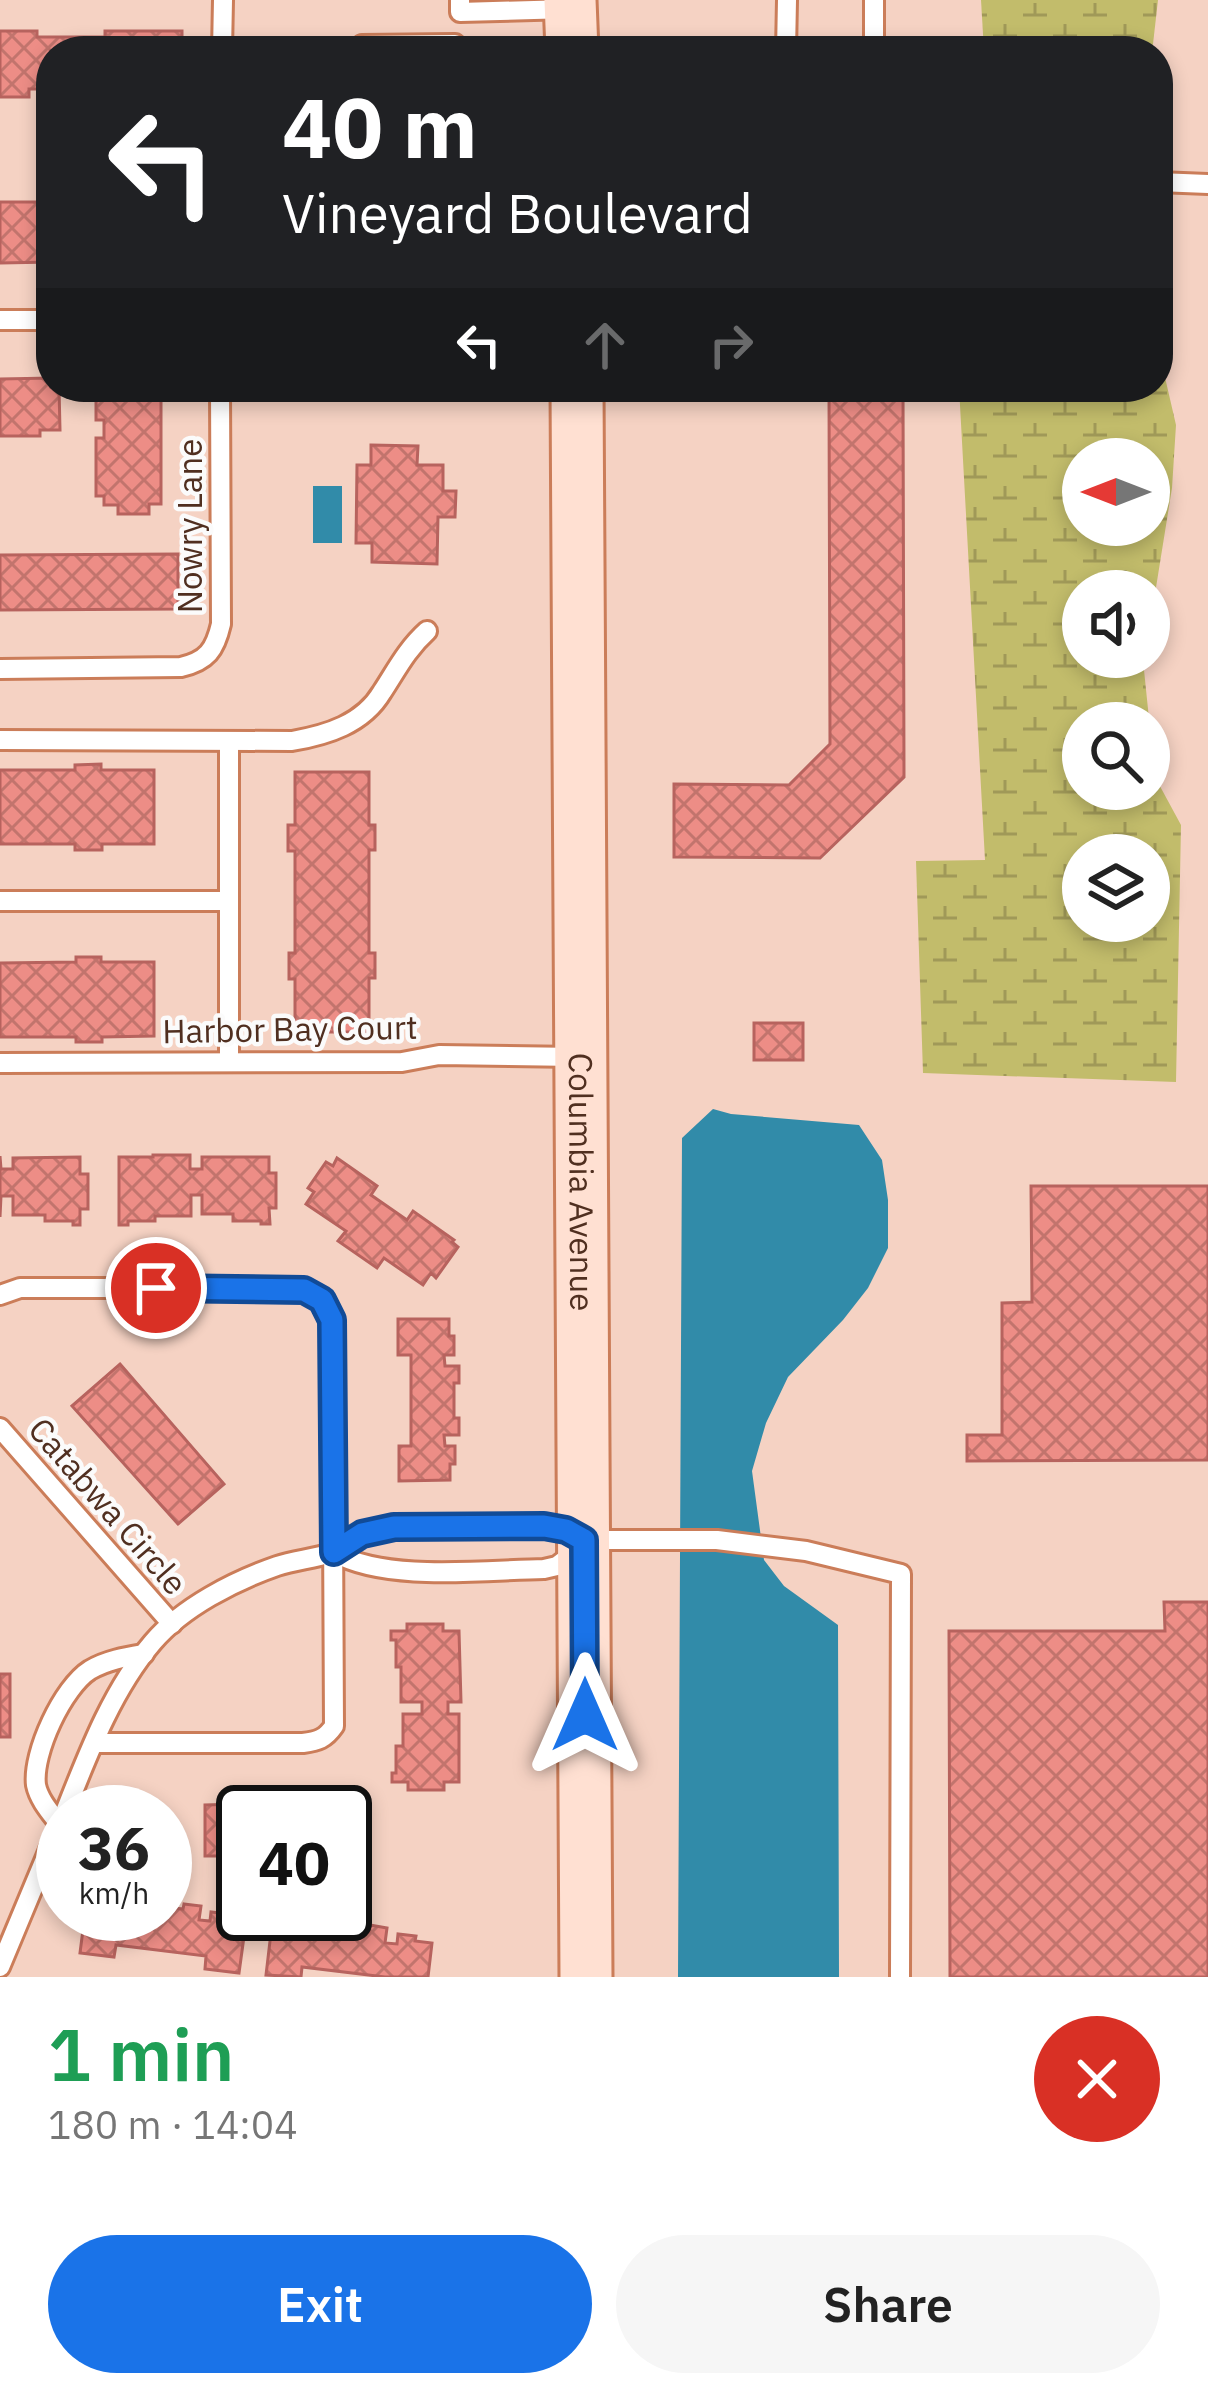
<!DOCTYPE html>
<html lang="en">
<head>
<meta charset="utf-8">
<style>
  :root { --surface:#fff; --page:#f6f6f6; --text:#222; --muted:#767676; --accent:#1a73e8 }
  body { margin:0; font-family:"IBM Plex Sans",sans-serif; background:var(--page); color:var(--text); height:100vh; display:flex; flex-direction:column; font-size:45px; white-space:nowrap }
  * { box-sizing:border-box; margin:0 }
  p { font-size:39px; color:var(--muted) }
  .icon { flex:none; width:66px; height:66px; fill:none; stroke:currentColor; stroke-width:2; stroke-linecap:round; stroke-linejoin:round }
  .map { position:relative; height:1977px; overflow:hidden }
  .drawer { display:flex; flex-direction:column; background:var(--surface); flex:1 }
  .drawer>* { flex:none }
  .banner { position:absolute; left:36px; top:36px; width:1137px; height:366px; border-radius:48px; box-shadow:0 6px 18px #0003; background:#202124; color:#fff; overflow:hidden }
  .needle { width:78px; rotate:270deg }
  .controls { position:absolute; left:1062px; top:438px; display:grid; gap:24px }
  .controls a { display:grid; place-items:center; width:108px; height:108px; border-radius:50%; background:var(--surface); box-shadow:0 6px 18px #0003; font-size:60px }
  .speed { position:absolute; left:36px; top:1785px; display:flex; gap:24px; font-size:60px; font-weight:700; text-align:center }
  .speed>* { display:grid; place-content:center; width:156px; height:156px; border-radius:50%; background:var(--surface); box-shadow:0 6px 18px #0003; line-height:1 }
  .speed small { font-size:30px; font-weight:400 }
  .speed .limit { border:6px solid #111; border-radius:18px; background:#fff; color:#111 }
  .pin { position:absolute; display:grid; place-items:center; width:102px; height:102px; color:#fff; margin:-51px; border:6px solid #fff; border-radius:50%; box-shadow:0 3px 12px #0007 }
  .me { position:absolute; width:132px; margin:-66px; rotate:0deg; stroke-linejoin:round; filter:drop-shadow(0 0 9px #0008) }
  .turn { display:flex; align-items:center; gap:42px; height:252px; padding:0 48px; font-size:54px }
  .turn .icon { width:156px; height:156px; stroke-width:2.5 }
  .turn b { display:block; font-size:84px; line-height:102px }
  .lanes { display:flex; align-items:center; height:114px; padding:0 48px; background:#0003; justify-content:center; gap:60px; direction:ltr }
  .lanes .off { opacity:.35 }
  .round { display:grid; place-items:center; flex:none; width:126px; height:126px; border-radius:63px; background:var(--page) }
  .head { display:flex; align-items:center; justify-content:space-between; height:204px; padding:0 48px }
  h1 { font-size:72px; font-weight:600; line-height:90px; color:#1e9e55 }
  .action { display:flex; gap:24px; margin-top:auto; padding:24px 48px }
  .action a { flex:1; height:138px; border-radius:72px; background:var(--accent); color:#fff; font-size:48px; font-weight:600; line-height:138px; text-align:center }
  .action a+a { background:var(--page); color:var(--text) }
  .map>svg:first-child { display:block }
  .wetland { fill:url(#wetland-marsh); fill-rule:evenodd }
  .water { fill:#318ba9 }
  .building { fill:url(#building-cross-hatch); stroke:#b7635e; stroke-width:3 }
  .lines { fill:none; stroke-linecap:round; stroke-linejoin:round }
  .lane-casing { stroke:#cb7d59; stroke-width:24 }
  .secondary-casing { stroke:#cb7d59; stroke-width:57 }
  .lane { stroke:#fff; stroke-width:18 }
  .secondary { stroke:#ffe0d2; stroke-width:51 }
  .route-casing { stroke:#114b97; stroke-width:30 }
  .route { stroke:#1a73e8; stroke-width:21 }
  .labels { text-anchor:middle; stroke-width:9; stroke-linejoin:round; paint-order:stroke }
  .street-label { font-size:33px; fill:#502f20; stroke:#fbfbfb }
</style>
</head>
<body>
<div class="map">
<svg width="1208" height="1977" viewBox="0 0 1208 1977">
  <defs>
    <pattern id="wetland-marsh" width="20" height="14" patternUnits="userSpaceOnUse" patternTransform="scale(3)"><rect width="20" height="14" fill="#c2bc6b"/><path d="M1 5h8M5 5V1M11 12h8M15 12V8" fill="none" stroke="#a09958"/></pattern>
    <pattern id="building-cross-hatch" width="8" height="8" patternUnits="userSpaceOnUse" patternTransform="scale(3)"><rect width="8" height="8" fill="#ed8d86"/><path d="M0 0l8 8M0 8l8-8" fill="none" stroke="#c2746d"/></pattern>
  </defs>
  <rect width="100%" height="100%" fill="#f5d2c3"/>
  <g class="wetland">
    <polygon points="981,0 1158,0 1153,44 1151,51 984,51"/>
    <path d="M1158 347 1176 425 1172 488 1149 631V591H1083V657H1145L1144 670 1155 777 1181 825 1176 1082 923 1073 916 861 985 860 959 387H1158ZM1083 459H1149V525H1083ZM1083 723H1149V789H1083ZM1083 855H1149V921H1083Z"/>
  </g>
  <g class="water">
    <rect x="313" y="486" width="29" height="57"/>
    <polygon points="713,1109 731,1114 859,1125 882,1160 888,1200 888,1248 868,1288 843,1320 788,1377 766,1423 752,1471 764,1560 784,1586 838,1625 839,1977 678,1977 682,1138"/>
  </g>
  <g class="building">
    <polygon points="0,31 37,31 37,37 105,37 105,31 182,31 182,38 190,38 190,51 51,51 51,96 42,96 42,89 29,89 29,97 0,97"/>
    <polygon points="0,202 51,202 51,262 0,263"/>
    <polygon points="51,378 51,387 59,387 60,430 40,430 40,436 0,436 0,379"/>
    <polygon points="96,387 161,387 161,504 149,504 149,514 118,514 118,505 104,505 104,496 96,496 96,438 104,438 104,420 96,420"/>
    <polygon points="829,387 903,387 904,777 820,858 674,857 674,784 789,785 830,744"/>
    <polygon points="371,445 418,446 417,465 443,465 443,491 456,491 455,517 438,517 437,564 372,562 372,543 356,543 357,465 371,465"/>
    <polygon points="178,554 178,609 0,610 0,555"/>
    <polygon points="101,764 101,770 154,770 154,844 102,844 102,850 75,850 75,844 0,844 0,770 75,770 75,765"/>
    <polygon points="295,772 369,772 369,825 375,825 375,850 369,850 369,953 375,953 375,978 369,978 369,1032 295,1032 295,979 289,979 289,953 295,953 295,851 288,851 288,825 295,825"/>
    <polygon points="76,957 101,957 101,962 154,962 154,1036 102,1037 102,1042 76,1042 76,1037 0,1037 0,963 76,962"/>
    <rect x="754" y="1023" width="49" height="37"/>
    <polygon points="153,1155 190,1155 190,1169 202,1169 202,1157 269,1157 269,1173 276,1173 276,1208 269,1208 270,1224 261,1224 261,1221 233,1221 233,1214 202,1214 202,1195 191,1195 191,1216 155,1216 155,1221 128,1221 128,1225 119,1225 119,1157 153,1157"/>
    <polygon points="0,1156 1,1169 13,1169 13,1158 80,1157 80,1174 88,1174 88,1209 80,1209 80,1225 73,1225 73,1221 45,1221 45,1215 13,1215 13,1196 1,1196 0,1217"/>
    <polygon points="337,1158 377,1186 371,1195 407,1220 413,1211 454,1240 452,1242 458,1247 436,1278 431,1273 423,1285 384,1258 377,1268 338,1241 346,1231 306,1204 314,1192 308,1188 326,1162 333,1166"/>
    <polygon points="1031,1186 1208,1186 1208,1460 967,1461 967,1435 1002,1435 1002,1303 1032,1302"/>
    <polygon points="398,1319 449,1319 449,1336 454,1336 454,1355 444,1355 445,1366 459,1366 459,1383 454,1383 454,1418 459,1418 459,1435 444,1435 445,1446 455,1446 455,1464 450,1464 450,1480 399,1481 399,1446 411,1446 411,1355 398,1355"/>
    <polygon points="120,1364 224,1484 178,1524 72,1406"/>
    <polygon points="1164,1602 1208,1602 1208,1977 950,1977 949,1631 1165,1631"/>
    <polygon points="407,1624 443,1624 443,1631 459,1631 461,1702 448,1702 448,1714 459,1714 459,1782 444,1782 444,1790 408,1790 408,1782 392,1782 392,1773 396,1773 396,1746 403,1746 403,1714 422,1714 422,1702 401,1702 401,1667 396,1667 396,1640 391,1640 391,1631 407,1631"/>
    <rect x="0" y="1674" width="10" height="63"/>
    <polygon points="240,1804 240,1817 243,1817 243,1851 240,1851 240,1861 221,1862 221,1856 205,1856 205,1805"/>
    <polygon points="330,1804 365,1804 365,1855 350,1855 350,1861 345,1861 345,1812 330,1812"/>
    <polygon points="184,1904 201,1906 199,1920 210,1921 211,1912 229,1914 228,1919 246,1922 239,1973 205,1969 206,1956 116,1945 114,1957 80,1953 85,1914 165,1914 165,1907 183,1909"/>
    <polygon points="319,1920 337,1922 336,1927 369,1931 370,1925 387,1928 385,1943 397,1944 398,1934 416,1936 415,1941 432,1943 428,1977 385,1977 302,1967 301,1977 266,1975 272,1924 287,1925 288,1921 307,1923 306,1933 317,1935"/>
  </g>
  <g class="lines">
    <g class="lane-casing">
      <g id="lane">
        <polyline points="460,0 460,12 569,9"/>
        <polyline points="874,0 874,51"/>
        <polyline points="222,51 223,0"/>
        <polyline points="356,51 362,45 455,44"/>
        <polyline points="786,51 787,0"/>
        <polyline points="1158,182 1208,184"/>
        <polyline points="0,320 51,320"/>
        <path d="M0 669 181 667C207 661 215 650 221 624L220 387"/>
        <path d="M0 740 292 741C327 735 363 724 382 692 397 669 407 649 427 631"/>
        <polyline points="229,741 229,1062"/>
        <polyline points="0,901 229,901"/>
        <polyline points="0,1063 402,1062 439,1055 577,1057"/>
        <path d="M0 1295 20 1288H291C313 1292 325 1298 332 1320L334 1726C325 1739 318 1741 303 1743H94"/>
        <polyline points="0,1428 172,1624"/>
        <path d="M335 1553C387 1582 483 1570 544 1569L557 1566 574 1553"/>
        <path d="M65 1812C88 1754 112 1690 153 1642 183 1607 234 1581 277 1566 295 1560 313 1559 331 1553 351 1546 362 1531 388 1528 436 1521 494 1526 544 1526L566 1530 584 1540H717L806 1551 901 1574 900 1977"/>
        <path d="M60 1825C51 1813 39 1800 36 1785 32 1753 63 1687 90 1670 107 1660 126 1657 144 1654"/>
        <polyline points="0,1967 63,1816"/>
      </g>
    </g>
    <g class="secondary-casing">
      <g id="secondary">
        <polyline points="570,0 572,51"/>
        <path id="s1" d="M577 387 586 1977"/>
      </g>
    </g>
    <use href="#lane" class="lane"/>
    <use href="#secondary" class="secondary"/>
  </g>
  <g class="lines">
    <g class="route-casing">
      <polyline id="route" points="156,1288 304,1290 322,1300 332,1320 334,1552 362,1534 394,1527 544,1526 566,1530 584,1540 585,1715"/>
    </g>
    <use href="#route" class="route"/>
  </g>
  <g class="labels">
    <g class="street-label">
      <text transform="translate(190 526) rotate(-90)" y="12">Nowry Lane</text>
      <text transform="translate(290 1029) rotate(-1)" y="12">Harbor Bay Court</text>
      <text dy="12" stroke="none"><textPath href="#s1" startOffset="795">Columbia Avenue</textPath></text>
      <text transform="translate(108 1506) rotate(49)" y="12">Catabwa Circle</text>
    </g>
  </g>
</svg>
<div class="controls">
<a><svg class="needle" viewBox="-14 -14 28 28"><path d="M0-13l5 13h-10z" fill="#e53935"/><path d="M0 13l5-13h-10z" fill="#767676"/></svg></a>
<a><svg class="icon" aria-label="sound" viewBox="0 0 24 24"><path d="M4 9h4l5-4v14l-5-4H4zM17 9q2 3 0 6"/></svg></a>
<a><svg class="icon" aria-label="search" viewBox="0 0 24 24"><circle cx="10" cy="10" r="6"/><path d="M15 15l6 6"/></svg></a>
<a><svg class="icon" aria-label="layers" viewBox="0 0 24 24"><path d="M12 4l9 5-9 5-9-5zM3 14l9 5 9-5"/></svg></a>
</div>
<div class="speed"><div>36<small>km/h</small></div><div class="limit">40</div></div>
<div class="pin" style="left:156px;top:1288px;background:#d93025"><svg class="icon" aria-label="arrive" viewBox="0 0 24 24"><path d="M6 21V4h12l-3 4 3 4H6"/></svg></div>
<svg class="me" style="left:585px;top:1715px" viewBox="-20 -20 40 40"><path d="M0-17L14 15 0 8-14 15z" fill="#1a73e8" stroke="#fff" stroke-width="4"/></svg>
<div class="banner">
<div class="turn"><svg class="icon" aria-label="left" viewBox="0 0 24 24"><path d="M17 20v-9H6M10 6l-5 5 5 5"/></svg><div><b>40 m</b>Vineyard Boulevard</div></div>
<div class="lanes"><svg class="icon" aria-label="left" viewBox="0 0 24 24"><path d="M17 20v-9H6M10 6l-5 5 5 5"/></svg><svg class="icon off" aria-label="ahead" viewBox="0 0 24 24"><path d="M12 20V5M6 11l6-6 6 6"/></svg><svg class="icon off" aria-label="right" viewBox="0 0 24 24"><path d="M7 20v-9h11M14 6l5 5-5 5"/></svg></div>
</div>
</div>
<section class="drawer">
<div class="head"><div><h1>1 min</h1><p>180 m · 14:04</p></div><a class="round" style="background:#d93025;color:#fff"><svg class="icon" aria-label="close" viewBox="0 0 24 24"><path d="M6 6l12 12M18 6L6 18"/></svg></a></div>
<div class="action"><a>Exit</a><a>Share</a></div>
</section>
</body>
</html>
